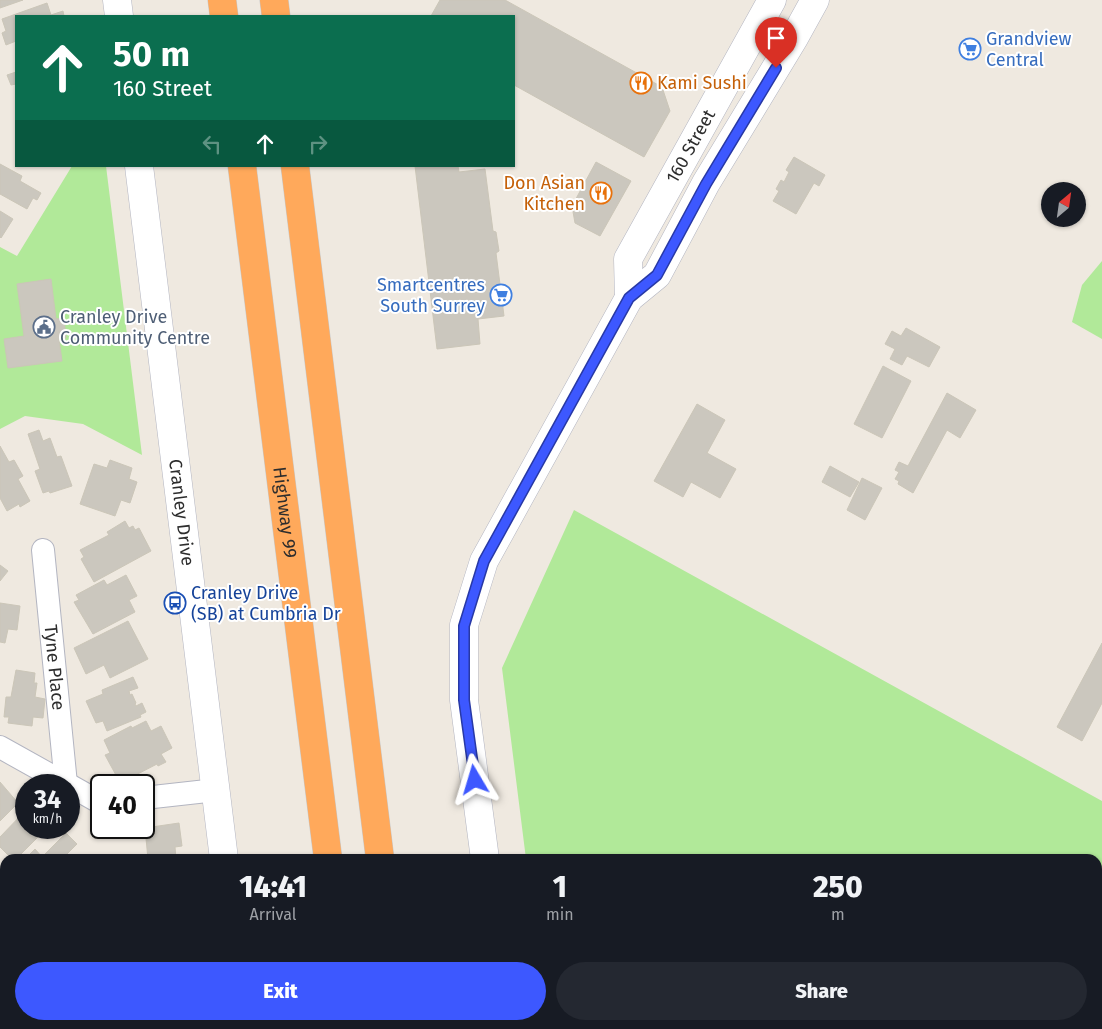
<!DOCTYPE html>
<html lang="en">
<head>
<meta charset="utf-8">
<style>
  :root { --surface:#171b24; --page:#242831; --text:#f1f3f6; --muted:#9ea1a6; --accent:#3d58ff }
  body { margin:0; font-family:"Fira Sans",sans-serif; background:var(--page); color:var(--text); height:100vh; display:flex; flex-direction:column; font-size:19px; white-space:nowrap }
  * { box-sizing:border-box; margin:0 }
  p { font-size:16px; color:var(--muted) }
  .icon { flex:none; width:28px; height:28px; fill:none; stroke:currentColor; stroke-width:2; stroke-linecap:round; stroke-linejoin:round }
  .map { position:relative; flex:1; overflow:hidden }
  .details { position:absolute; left:0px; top:854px; width:1102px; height:176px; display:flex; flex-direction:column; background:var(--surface); border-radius:15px 15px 0 0; box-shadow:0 1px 4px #0004 }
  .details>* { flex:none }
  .banner { position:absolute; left:15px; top:15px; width:500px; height:152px; border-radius:0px; box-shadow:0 1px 4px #0004; background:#0b6e4f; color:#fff; overflow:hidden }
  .needle { width:32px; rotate:29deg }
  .tools { position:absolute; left:1041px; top:182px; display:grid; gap:10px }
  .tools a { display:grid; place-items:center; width:45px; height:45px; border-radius:50%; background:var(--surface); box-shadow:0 1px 4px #0004; font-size:25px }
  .speed { position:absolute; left:15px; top:774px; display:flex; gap:10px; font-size:25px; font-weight:700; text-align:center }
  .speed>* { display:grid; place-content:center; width:65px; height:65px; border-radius:50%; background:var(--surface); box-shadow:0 1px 4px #0004; line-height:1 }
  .speed small { font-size:12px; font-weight:400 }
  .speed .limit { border:2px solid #111; border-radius:8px; background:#fff; color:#111 }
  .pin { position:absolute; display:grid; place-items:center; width:42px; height:42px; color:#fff; margin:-51px -21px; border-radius:50% 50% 50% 0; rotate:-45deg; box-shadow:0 0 5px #0007 }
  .pin .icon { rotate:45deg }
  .me { position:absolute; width:55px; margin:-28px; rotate:353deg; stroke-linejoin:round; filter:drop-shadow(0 0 4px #0008) }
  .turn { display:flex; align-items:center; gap:18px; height:105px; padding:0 15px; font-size:22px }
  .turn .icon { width:65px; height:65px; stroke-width:2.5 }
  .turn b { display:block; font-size:35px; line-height:42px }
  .lanes { display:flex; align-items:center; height:48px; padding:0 15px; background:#0003; justify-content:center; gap:25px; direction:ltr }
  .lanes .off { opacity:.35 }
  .eta { display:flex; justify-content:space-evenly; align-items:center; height:85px; text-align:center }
  .eta b { font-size:30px; font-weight:800; line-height:35px }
  .cta { display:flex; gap:10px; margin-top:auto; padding:10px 15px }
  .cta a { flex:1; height:58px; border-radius:30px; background:var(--accent); color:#fff; font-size:20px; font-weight:800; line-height:58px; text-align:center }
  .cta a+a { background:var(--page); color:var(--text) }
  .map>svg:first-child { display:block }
  .green { fill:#b1e999 }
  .building { fill:#cbc7be; stroke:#cbc6b8 }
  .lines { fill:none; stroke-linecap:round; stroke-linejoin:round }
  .lane-casing { stroke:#b3b5c1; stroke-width:12 }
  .street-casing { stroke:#b3b5c1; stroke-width:24 }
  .secondary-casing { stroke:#b3b5c1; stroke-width:29 }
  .highway-casing { stroke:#c8c8c8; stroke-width:29 }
  .lane { stroke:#fff; stroke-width:11 }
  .street { stroke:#fff; stroke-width:22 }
  .secondary { stroke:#fff; stroke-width:28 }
  .highway { stroke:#ffa95b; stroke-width:28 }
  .route-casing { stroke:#2839a6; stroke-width:12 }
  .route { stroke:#3d58ff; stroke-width:9 }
  .labels { text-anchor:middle; stroke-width:4; stroke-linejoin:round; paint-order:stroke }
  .shop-label { font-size:18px; fill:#366cbe; stroke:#fff; text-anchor:start }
  .food-label { font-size:18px; fill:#c56008; stroke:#fff; text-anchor:start }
  .street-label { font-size:18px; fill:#2d2d2d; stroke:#fff }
  .service-label { font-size:18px; fill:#4e5e75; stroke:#fff; text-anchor:start }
  .transit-label { font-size:18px; fill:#164399; stroke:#fff; text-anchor:start }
</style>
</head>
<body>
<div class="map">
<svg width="1102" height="1029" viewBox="0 0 1102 1029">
  <rect width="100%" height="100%" fill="#efe9e0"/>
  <g class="green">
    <polygon points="72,166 106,166 142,455 83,424 25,416 0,429 0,247 17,256"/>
    <polygon points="1102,261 1102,339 1072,322 1082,285"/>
    <polygon points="574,510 1102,801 1102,1029 547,1029 547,1025 1098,1025 1098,859 526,859 502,668"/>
  </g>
  <g class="building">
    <polygon points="0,0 23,0 0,8"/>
    <polygon points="440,0 505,0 662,87 670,111 644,157 514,85 514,16 431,16"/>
    <polygon points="47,3 51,15 63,11 64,16 16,16 16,41 6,45 2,33 6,31 2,19"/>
    <polygon points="16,72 16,84 11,85 7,75"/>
    <polygon points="794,157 825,175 819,186 814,183 796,214 773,201 779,191 776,189 781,180 784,182 789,172 786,170"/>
    <polygon points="596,162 631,181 600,236 575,223 572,206"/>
    <polygon points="0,164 22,176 20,181 41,193 37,200 33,198 27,209 0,194"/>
    <polygon points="415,166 458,166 459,172 485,169 493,231 496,232 499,251 496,253 504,316 478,319 480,344 437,349"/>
    <polygon points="0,211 13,219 1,238 0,237"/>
    <polygon points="51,279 56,319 64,318 66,338 59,339 62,361 8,368 4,339 24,336 17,284"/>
    <polygon points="906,328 940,347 929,367 907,356 902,365 890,359 895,349 885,344 892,331 901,336"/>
    <polygon points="883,366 911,381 882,438 854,424"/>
    <polygon points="947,393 976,410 960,438 947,430 913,493 898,484 899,481 895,479 899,472 895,470 899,462 908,466"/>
    <polygon points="697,404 725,420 707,453 736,469 720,498 691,482 683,497 654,481"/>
    <polygon points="39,430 43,441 50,438 57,457 61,456 72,486 50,493 49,491 43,493 35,471 40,469 28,434"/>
    <polygon points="0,446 9,462 14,460 23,476 18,479 30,501 20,507 19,504 7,511 0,498"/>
    <polygon points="110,460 132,468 129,479 137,482 130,503 121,500 115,516 80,504 94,464 107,468"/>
    <polygon points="830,466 859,482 850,497 822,482"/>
    <polygon points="862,478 882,488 865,520 847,510"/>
    <polygon points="125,521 129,528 133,526 135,530 139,528 151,551 94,582 81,559 84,557 80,550 109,535 107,532"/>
    <polygon points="0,565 8,571 0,581"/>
    <polygon points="126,575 137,596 129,600 135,612 93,634 74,602 79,600 76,595 104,580 107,585"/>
    <polygon points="0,603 20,606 17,630 8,629 5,643 0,642"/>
    <polygon points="128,621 148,659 110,678 104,665 86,674 74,648"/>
    <polygon points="1102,643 1102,703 1082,741 1057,727"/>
    <polygon points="16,670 35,673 34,683 37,683 35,697 45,699 43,718 33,717 32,726 8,723 9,717 4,717 6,697 11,697"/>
    <polygon points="133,677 138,688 129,691 130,695 132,694 136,703 135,704 136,706 142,703 146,712 140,715 141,717 107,731 103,721 96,723 86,701 103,694 102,690"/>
    <polygon points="146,721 151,731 161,726 172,748 161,754 166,762 158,766 157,764 126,780 123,774 117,777 105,755 110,753 104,740 131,726 132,728"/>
    <polygon points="0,782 18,803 0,821"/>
    <polygon points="26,810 26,828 47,828 16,859 12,859 0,847 0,837"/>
    <polygon points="179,823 182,846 175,847 176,859 148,859 145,828"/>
    <polygon points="66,833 77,844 62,859 29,859 27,857 35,849 42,857"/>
    <polygon points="5,947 5,999 4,997 0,999 0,949"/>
    <polygon points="101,1025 110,1025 135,1029 100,1029"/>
  </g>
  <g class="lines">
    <g class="lane-casing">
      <polyline id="lane" points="53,1029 55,1025"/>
    </g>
    <g class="street-casing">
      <g id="street">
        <path id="s1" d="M43 550 66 784"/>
        <polyline points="0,747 68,785"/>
        <polyline points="69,785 101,803"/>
        <polyline points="144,798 216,790"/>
      </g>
    </g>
    <g class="secondary-casing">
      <g id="secondary">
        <polyline points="117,0 119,16"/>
        <path id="s2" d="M139 166 224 859"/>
        <path id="s3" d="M629 298 628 259 772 0"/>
        <polyline points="485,859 464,700 464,625 484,561 629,298 657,275 706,183 794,38 815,0"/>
        <polyline points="507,1025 507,1029"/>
        <polyline points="220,1029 221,1025"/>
      </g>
    </g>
    <g class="highway-casing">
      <g id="highway">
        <polyline points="222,0 224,16"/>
        <polyline points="274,0 276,16"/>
        <path id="s4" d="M242 166 328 859"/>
        <polyline points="295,166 380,859"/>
        <polyline points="349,1025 349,1029"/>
        <polyline points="401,1025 401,1029"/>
      </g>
    </g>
    <use href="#lane" class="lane"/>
    <use href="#street" class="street"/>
    <use href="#secondary" class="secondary"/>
    <use href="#highway" class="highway"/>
  </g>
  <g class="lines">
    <g class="route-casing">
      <polyline id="route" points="475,780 464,700 464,626 484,561 629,298 657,275 706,184 776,68"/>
    </g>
    <use href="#route" class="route"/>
  </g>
  <defs>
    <g id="supermarket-ring" transform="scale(1.125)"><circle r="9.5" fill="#fff" stroke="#3f7fe0" stroke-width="1.5"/><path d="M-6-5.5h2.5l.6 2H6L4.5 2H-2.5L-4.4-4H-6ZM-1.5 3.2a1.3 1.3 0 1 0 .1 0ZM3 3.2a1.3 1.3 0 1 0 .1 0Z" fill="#3f7fe0"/></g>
    <g id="restaurant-ring" transform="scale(1.125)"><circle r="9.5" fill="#fff" stroke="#e8710a" stroke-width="1.5"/><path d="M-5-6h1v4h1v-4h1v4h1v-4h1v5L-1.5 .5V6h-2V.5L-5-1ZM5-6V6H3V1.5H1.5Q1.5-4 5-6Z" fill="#e8710a"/></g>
    <g id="civic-ring" transform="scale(1.125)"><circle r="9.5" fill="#fff" stroke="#5c6f8a" stroke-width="1.5"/><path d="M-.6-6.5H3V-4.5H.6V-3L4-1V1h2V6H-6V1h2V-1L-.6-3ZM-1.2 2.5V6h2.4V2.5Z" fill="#5c6f8a"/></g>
    <g id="bus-ring" transform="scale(1.125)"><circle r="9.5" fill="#fff" stroke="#1a4fb4" stroke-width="1.5"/><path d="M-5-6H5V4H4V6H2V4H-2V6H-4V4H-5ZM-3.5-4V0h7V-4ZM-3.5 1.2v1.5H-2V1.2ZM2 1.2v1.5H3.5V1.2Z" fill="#1a4fb4"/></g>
  </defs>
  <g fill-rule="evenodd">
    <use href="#supermarket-ring" x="970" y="49"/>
    <use href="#restaurant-ring" x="641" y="83"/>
    <use href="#restaurant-ring" x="601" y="193"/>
    <use href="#supermarket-ring" x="501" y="295"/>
    <use href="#civic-ring" x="44" y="327"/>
    <use href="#bus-ring" x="175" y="603"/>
  </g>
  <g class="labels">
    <g class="shop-label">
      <text x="986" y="45">Grandview<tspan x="986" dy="21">Central</tspan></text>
      <text x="485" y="291" text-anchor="end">Smartcentres<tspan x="485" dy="21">South Surrey</tspan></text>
    </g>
    <g class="food-label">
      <text x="657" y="89">Kami Sushi</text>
      <text x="585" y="189" text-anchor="end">Don Asian<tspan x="585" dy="21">Kitchen</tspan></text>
    </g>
    <g class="street-label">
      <text dy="6" stroke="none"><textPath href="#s3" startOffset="168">160 Street</textPath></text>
      <text dy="6" stroke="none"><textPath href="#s4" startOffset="349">Highway 99</textPath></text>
      <text dy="6" stroke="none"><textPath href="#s2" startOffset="349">Cranley Drive</textPath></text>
      <text dy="6" stroke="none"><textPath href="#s1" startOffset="118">Tyne Place</textPath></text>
    </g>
    <g class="service-label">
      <text x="60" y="323">Cranley Drive<tspan x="60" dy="21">Community Centre</tspan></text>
    </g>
    <g class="transit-label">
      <text x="191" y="599">Cranley Drive<tspan x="191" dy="21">(SB) at Cumbria Dr</tspan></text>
    </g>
  </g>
</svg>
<div class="tools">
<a><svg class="needle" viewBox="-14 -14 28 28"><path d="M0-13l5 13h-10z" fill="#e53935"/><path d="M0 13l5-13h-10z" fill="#9ea1a6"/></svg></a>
</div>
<div class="speed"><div>34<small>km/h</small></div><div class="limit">40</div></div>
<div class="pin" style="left:776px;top:68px;background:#d93025"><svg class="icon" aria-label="arrive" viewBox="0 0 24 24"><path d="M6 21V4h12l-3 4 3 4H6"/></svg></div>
<svg class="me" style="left:475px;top:780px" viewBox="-20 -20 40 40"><path d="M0-17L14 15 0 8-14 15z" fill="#3d58ff" stroke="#fff" stroke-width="4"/></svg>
<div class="banner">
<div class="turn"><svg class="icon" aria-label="ahead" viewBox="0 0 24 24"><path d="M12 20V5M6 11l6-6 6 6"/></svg><div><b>50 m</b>160 Street</div></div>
<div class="lanes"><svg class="icon off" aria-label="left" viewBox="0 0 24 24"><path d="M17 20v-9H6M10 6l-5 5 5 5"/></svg><svg class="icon" aria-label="ahead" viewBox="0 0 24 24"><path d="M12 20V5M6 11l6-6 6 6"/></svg><svg class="icon off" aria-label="right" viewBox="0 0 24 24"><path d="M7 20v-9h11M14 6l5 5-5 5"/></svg></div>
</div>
<section class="details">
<div class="eta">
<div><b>14:41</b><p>Arrival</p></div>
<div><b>1</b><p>min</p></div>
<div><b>250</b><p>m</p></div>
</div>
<div class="cta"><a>Exit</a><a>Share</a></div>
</section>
</div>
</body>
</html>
